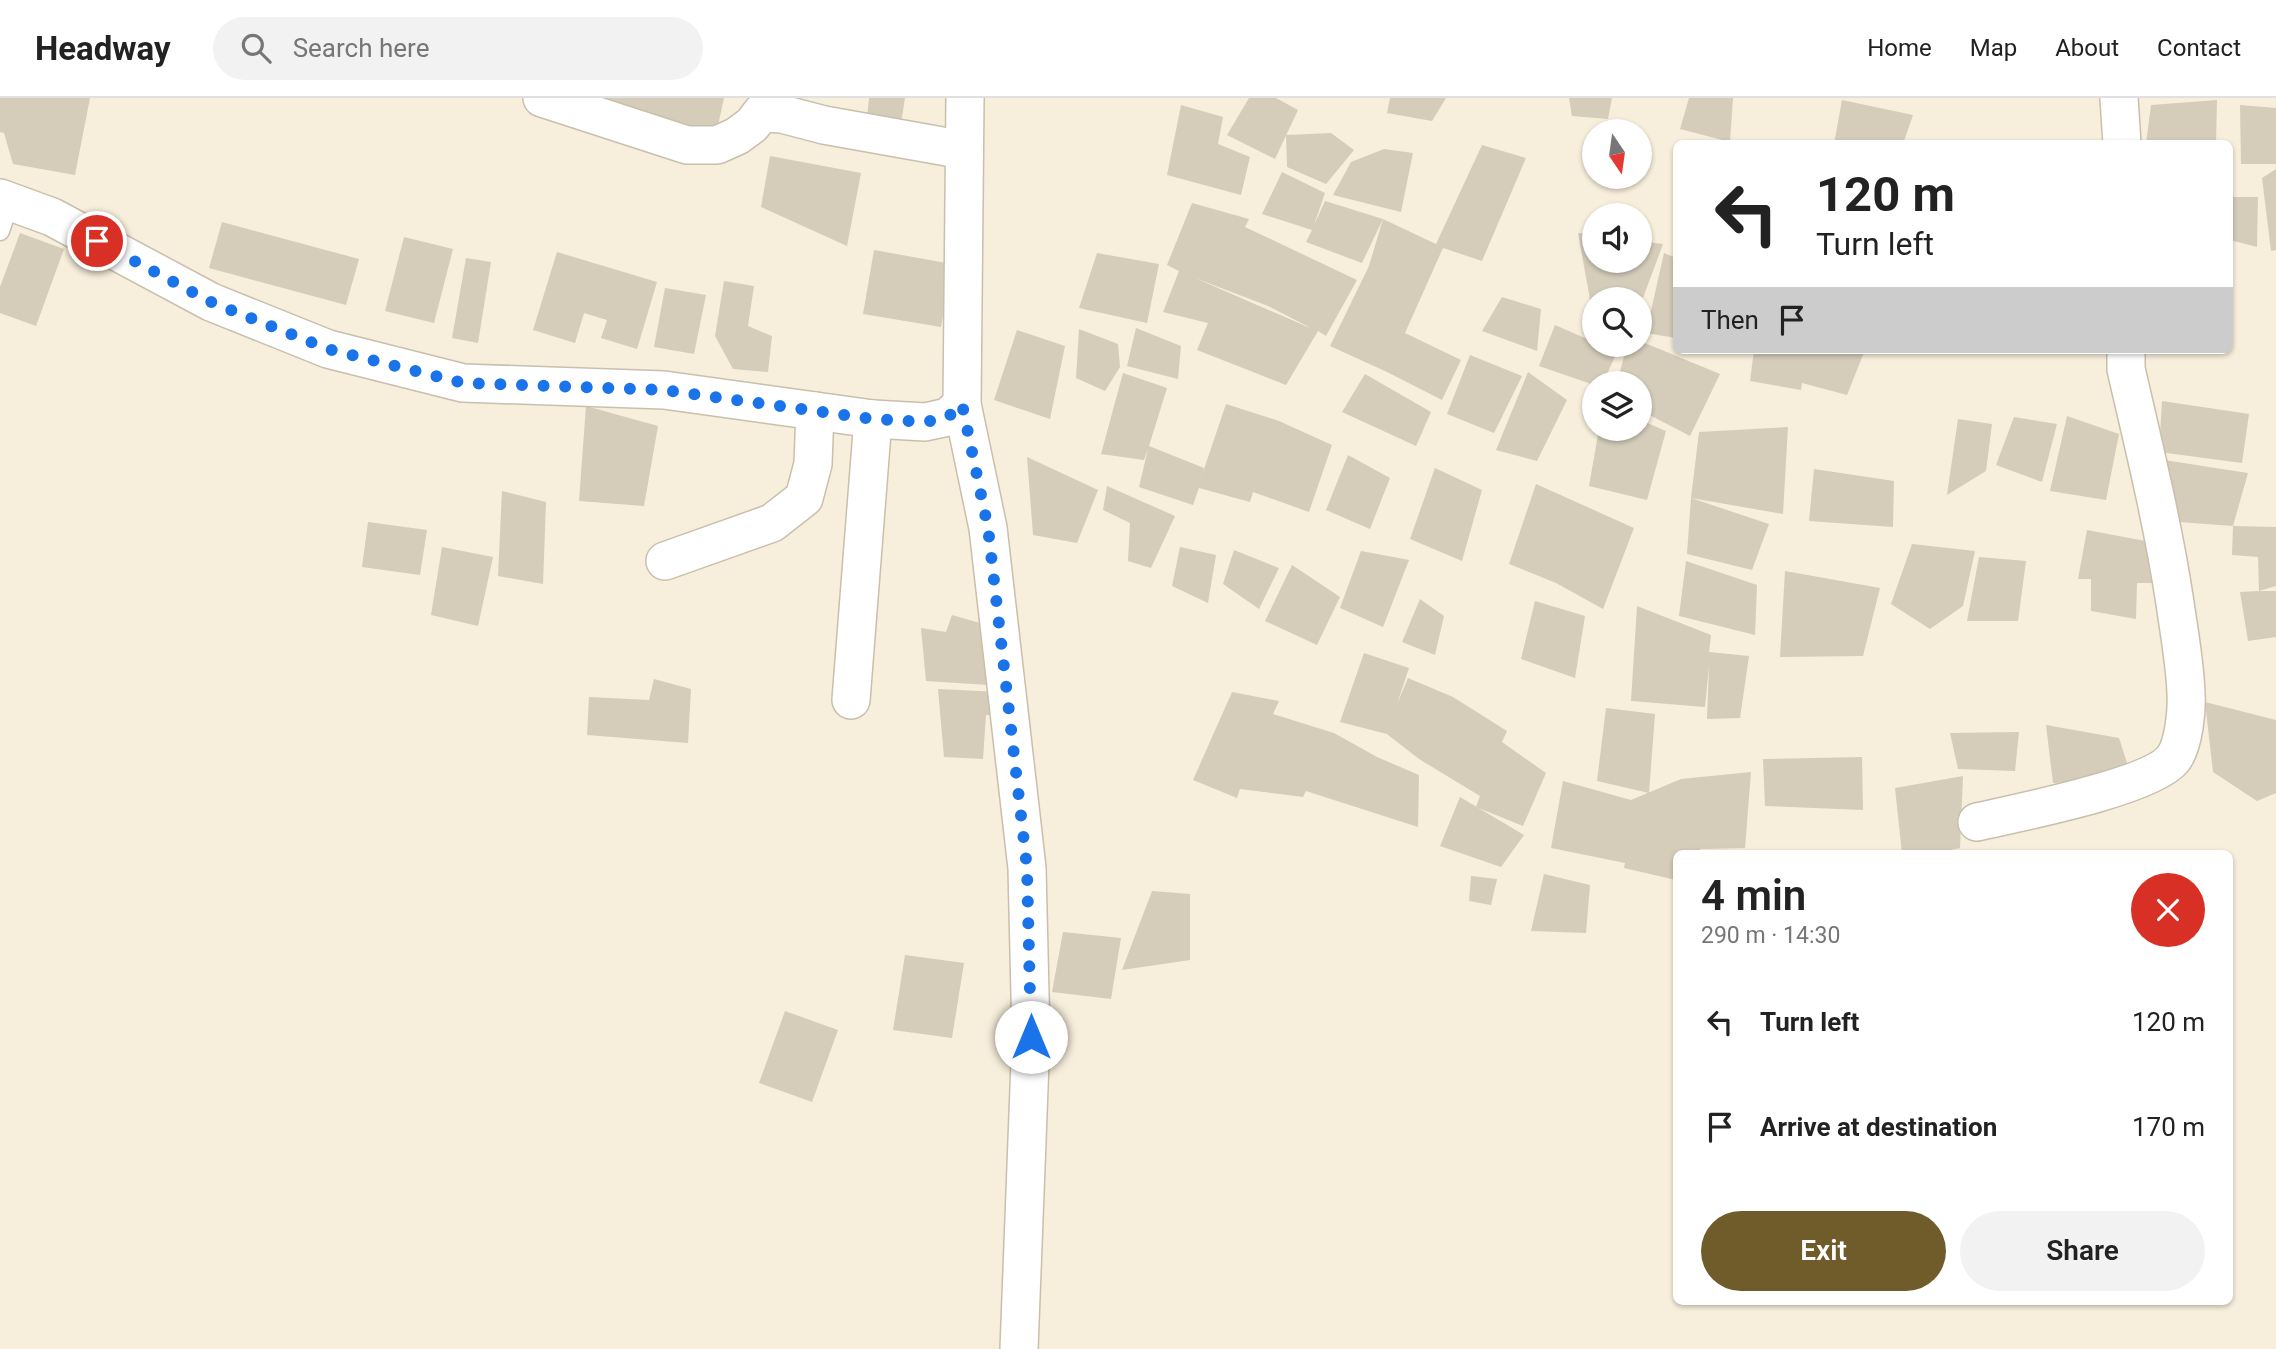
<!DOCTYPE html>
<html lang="en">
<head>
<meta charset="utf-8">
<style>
  :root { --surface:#fff; --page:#f2f2f2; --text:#222; --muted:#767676; --line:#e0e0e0; --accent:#705b2a }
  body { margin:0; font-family:Roboto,sans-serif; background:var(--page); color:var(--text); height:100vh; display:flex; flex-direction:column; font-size:26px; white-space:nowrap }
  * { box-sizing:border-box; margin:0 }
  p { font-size:23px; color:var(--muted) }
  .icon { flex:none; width:38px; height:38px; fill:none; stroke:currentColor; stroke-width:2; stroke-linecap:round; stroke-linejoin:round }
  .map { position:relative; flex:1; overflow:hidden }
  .side { position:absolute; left:1673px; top:752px; width:560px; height:455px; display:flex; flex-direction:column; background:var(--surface); border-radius:10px; box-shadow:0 2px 5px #0004 }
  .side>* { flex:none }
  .guide { position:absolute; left:1673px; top:42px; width:560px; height:214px; border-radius:10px; box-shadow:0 2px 5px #0004; background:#fff; color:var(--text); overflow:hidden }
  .needle { width:46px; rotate:167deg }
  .controls { position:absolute; left:1582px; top:21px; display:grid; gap:14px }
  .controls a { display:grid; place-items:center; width:70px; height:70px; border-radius:50%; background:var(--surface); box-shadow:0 2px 5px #0004; font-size:35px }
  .pin { position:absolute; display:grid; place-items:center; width:60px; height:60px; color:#fff; margin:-30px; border:4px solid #fff; border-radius:50%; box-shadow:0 2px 7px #0007 }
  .me { position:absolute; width:77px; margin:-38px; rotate:0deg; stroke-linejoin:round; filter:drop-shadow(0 0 5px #0008) }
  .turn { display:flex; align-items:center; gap:24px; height:147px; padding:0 28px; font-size:32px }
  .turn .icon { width:91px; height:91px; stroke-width:2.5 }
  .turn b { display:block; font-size:49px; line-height:60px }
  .then { display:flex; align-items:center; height:66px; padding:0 28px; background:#0003; gap:14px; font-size:26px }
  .round { display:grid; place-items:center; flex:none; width:74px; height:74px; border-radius:37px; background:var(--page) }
  .summary { display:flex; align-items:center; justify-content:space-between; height:119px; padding:0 28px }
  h1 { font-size:42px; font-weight:600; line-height:52px }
  .button { display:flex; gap:14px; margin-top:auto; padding:14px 28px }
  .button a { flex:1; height:80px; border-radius:42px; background:var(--accent); color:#fff; font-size:28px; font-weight:600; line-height:80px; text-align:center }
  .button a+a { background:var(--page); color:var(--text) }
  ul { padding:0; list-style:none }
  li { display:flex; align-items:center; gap:21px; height:105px; padding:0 28px }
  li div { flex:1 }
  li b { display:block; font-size:26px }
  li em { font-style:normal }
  header { display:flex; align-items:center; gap:42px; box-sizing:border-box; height:98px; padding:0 35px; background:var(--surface); border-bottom:2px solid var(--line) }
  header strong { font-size:33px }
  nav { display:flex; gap:38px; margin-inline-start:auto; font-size:24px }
  .search { width:490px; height:63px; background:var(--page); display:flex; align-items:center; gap:18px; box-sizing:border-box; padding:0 24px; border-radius:38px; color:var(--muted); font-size:26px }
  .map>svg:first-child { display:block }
  .building { fill:#d5ccba; fill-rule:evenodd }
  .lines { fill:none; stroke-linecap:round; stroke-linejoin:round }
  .lane-casing { stroke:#c8bfad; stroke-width:21 }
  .street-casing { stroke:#c8bfad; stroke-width:40 }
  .lane { stroke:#fff; stroke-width:18 }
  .street { stroke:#fff; stroke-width:37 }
  .route { stroke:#1a73e8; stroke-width:12; stroke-dasharray:0 21.6 }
</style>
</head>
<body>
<header>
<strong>Headway</strong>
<div class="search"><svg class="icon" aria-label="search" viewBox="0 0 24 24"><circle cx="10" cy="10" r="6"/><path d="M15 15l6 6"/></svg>Search here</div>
<nav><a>Home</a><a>Map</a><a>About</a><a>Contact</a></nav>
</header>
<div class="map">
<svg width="2276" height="1251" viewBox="0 0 2276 1251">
  <rect width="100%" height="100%" fill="#f7eedb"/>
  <g class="building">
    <polygon points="0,0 90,0 75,77 13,66 4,35 0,34"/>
    <polygon points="599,0 724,0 716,37"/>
    <polygon points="869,0 905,0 901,25 867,20"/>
    <polygon points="1249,0 1276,0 1298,12 1275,61 1227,37"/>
    <polygon points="1390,0 1446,0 1432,23 1387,15"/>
    <polygon points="1569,0 1612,0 1608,21 1572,18"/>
    <polygon points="1689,0 1733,0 1730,44 1680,31"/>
    <polygon points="1842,2 1913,17 1903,46 1834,46"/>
    <polygon points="2217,2 2216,46 2146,46 2151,7"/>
    <polygon points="1181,7 1223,19 1218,46 1250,59 1241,97 1167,77"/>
    <polygon points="2240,7 2276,10 2276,66 2241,66"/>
    <polygon points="1331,35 1354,52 1326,86 1287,69 1286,37"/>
    <polygon points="1482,47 1526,60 1482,163 1443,150 1405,235 1461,262 1442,302 1387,274 1330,248 1369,168 1383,121 1436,146"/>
    <polygon points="1384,51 1413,55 1401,114 1333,97 1351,64"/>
    <polygon points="770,58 861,75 847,148 761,109"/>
    <polygon points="2276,71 2276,152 2271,153 2262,80"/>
    <polygon points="1282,74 1325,95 1314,127 1325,103 1383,121 1362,165 1306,144 1312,132 1262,116"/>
    <polygon points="2230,99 2258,99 2257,149 2230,142"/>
    <path d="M1192 105 1249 121 1245 129 1357 182 1326 238 1318 233 1286 287 1197 252 1208 225 1163 214 1179 173 1167 167ZM1195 180 1268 208 1309 229H1308Z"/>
    <polygon points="222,124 359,161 346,207 209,170"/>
    <polygon points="20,135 64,151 36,228 0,215 0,189"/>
    <polygon points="1578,135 1594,137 1594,163 1640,163 1640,143 1663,146 1640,208 1640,201 1594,201 1593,218"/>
    <polygon points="404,139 453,151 434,225 385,213"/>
    <polygon points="874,152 952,166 941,229 863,216"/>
    <polygon points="557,154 657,184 637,251 601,240 607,222 584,215 575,245 533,232"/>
    <polygon points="1097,155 1159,166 1147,225 1079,210"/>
    <polygon points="1664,155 1676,160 1676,240 1646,235"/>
    <polygon points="466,160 491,164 478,245 452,240"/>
    <polygon points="724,183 754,188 748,228 772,238 768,274 733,271 715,238"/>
    <polygon points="665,190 706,197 694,256 654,249"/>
    <polygon points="1502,199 1541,211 1537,253 1482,233"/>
    <polygon points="1555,227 1594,244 1594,247 1600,247 1617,254 1603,285 1594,285 1594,287 1539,268"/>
    <polygon points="1136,230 1181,248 1178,281 1127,268"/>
    <polygon points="1079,231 1118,246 1120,269 1105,293 1076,280"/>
    <polygon points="1017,232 1065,248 1050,321 994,302"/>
    <polygon points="1640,243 1720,276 1690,338 1640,312 1640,285 1617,285 1627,247 1640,247"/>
    <polygon points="1754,252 1865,252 1847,297 1802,285 1801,292 1750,283"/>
    <polygon points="1470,257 1522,278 1494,335 1447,316"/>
    <polygon points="1528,274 1567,302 1537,363 1496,352"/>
    <polygon points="1123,275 1167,290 1149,348 1204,370 1201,380 1226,306 1279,323 1332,347 1309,414 1253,394 1250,404 1199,390 1193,407 1139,389 1148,351 1144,362 1101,356"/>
    <polygon points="1365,276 1431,314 1416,348 1342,314"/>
    <polygon points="2162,303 2249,316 2242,365 2159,354"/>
    <polygon points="586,308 658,328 644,408 579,403"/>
    <polygon points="2067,318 2119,336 2106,402 2050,393"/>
    <polygon points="2014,319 2057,326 2042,384 1996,367"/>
    <polygon points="1958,321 1992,326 1986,373 1947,397"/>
    <polygon points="1640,322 1666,333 1647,402 1589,388 1599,331 1640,331"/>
    <polygon points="1788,329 1783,416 1691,400 1699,334"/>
    <polygon points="1348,357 1390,380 1370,431 1326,412"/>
    <polygon points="1027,359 1098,392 1077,445 1033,437"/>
    <polygon points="2164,362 2248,375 2233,428 2179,424"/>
    <polygon points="1435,370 1482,392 1462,463 1410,441"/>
    <polygon points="1814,371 1894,383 1893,429 1809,423"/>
    <polygon points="1536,386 1634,430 1603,511 1556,485 1509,466"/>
    <polygon points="1107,388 1175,418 1151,470 1128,463 1130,425 1103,412"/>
    <polygon points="502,393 546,404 543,486 498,478"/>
    <polygon points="1691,400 1769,426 1752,472 1687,456"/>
    <polygon points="368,424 427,432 420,477 362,469"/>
    <polygon points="2233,428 2276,429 2276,488 2259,493 2276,493 2276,539 2248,543 2240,494 2259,493 2258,459 2232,457"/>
    <polygon points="2087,432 2156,445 2152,485 2137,485 2136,521 2091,513 2091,481 2078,481"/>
    <polygon points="1912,446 1975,453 1963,508 1930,531 1891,506"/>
    <polygon points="442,449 493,459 478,528 431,517"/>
    <polygon points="1180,449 1216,457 1208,505 1172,488"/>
    <polygon points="1234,452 1279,470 1259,511 1223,486"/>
    <polygon points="1361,453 1409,462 1383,529 1340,510"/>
    <polygon points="1979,459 2026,463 2018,523 1967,523"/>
    <polygon points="1686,463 1757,487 1755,537 1679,518"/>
    <polygon points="1292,467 1340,499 1317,547 1265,523"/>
    <polygon points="1785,473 1880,490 1863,558 1780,559"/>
    <polygon points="1420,501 1444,518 1435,557 1402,544"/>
    <polygon points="1535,503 1585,518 1575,580 1521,561"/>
    <polygon points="1637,508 1711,537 1709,554 1749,558 1740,620 1707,621 1709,568 1705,609 1631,603"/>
    <polygon points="952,517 987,527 989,587 926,583 921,530 946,534"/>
    <polygon points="1364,555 1409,570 1397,606 1408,580 1453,599 1507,633 1502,644 1546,675 1523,728 1476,709 1480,698 1419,661 1387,636 1340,624"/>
    <polygon points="654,581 691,591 688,645 587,637 589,599 649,602"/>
    <polygon points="938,591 1001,594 1001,617 986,617 983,661 944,659"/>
    <polygon points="1232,594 1279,603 1273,616 1334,635 1377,659 1419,677 1418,729 1306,693 1303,699 1240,691 1237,700 1193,682"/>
    <polygon points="2205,604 2276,622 2276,695 2257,703 2213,674"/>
    <polygon points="1606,610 1655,616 1649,695 1597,683"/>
    <polygon points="2046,627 2119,640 2128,668 2099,684 2053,685"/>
    <polygon points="2019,634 2015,673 1958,671 1950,635"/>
    <polygon points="1862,659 1863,712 1765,708 1763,661"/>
    <polygon points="1751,674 1745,750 1700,751 1699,756 1676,756 1676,782 1624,770 1625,765 1551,750 1563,683 1631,702 1681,681"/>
    <polygon points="1963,678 1960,750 1932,756 1902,756 1895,690"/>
    <polygon points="1460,699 1524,737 1501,769 1440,748"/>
    <polygon points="1544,776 1590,787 1586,835 1531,833"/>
    <polygon points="1471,778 1497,781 1491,807 1469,803"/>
    <polygon points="1152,793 1190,796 1190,862 1122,872"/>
    <polygon points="1063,834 1121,840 1111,901 1052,894"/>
    <polygon points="905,857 964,865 952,940 893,932"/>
    <polygon points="785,913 838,932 812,1004 759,985"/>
  </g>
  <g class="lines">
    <g class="lane-casing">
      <polyline id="lane" points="0,133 10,103"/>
    </g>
    <g class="street-casing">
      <g id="street">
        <polyline points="542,0 687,47 717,47 737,38 752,27 761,15 782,16 824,27 964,52"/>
        <polyline points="965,0 962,306 988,430 1027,770 1031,938 1019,1251"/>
        <polyline points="2119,0 2122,46"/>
        <polyline points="0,100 52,119 211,204 328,251 463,285 664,292 873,321 925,324 948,319 962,306"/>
        <polyline points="665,463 772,425 804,400 813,366 815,313"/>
        <polyline points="851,602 873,321"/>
        <path d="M1977 724C2016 715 2151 689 2173 661 2184 647 2187 612 2186 595 2185 565 2179 534 2175 505 2163 426 2144 349 2126 271V252"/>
      </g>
    </g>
    <use href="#lane" class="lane"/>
    <use href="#street" class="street"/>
  </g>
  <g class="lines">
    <polyline class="route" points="97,143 211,204 328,251 463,285 664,292 873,321 926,324 948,319 962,306 988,430 1027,770 1031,939"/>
  </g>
</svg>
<div class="controls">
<a><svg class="needle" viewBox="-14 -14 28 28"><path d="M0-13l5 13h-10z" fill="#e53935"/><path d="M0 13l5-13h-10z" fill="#767676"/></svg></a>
<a><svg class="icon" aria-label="sound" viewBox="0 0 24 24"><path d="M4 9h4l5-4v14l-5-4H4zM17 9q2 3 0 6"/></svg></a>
<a><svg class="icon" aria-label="search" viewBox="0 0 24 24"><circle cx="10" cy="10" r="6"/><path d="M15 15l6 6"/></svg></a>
<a><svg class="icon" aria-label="layers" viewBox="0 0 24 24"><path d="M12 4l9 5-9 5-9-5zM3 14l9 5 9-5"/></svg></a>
</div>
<div class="pin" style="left:97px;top:143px;background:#d93025"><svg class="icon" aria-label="arrive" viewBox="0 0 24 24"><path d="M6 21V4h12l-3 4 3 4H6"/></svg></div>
<svg class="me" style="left:1031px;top:939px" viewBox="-20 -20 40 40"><circle r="19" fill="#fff"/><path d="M0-13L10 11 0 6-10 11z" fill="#1a73e8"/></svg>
<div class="guide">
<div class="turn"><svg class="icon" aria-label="left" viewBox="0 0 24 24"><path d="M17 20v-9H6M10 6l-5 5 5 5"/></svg><div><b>120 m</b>Turn left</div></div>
<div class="then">Then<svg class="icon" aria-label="arrive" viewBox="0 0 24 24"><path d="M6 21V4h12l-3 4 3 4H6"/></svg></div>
</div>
<section class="side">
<div class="summary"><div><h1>4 min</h1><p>290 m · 14:30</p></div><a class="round" style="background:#d93025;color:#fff"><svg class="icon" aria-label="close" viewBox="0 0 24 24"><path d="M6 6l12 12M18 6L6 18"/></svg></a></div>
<ul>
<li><svg class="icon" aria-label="left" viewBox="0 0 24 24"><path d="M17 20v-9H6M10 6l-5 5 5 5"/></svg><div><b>Turn left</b></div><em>120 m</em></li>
<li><svg class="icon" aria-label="arrive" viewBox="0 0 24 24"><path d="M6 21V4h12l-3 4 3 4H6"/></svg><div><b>Arrive at destination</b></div><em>170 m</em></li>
</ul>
<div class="button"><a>Exit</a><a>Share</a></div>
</section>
</div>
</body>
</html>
